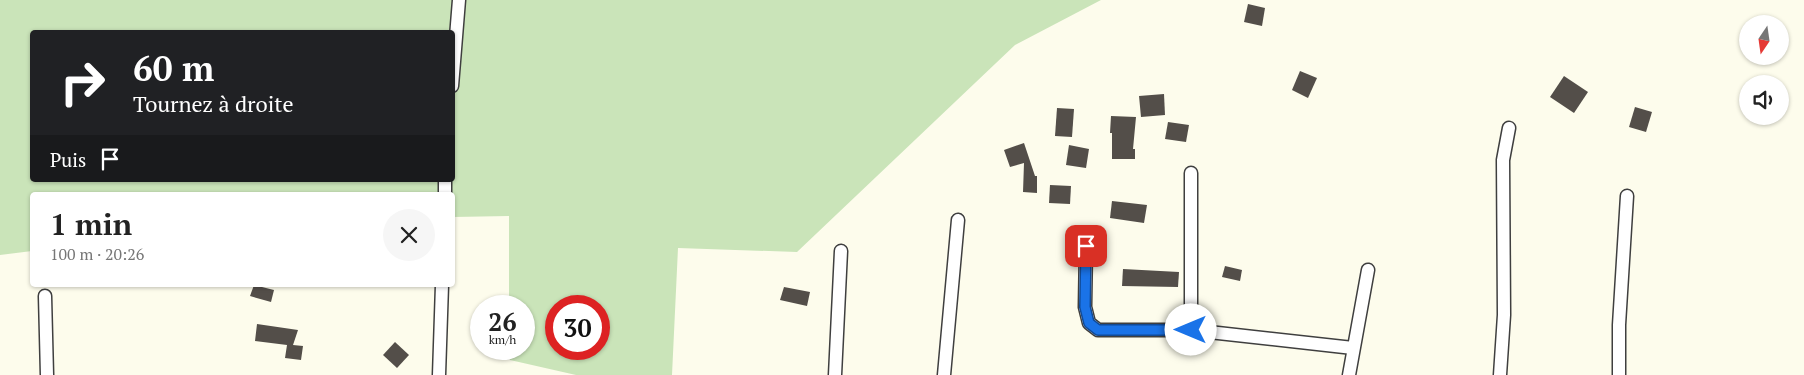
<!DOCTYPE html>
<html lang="fr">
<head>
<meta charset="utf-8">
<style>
  :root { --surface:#fff; --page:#f6f6f6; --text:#222; --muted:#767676 }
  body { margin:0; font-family:"PT Serif",serif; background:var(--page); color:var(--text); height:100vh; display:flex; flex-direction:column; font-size:19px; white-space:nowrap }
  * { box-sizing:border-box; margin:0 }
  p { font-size:16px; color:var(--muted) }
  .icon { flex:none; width:28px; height:28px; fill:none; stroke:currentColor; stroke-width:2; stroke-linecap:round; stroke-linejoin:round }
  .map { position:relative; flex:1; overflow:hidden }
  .sheet { position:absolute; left:30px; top:192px; width:425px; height:95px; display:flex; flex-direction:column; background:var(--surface); border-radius:5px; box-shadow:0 1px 4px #0004 }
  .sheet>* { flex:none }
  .banner { position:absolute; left:30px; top:30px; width:425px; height:152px; border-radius:5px; box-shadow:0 1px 4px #0004; background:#202124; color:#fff; overflow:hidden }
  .needle { width:32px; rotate:193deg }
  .fabs { position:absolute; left:1739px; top:15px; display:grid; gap:10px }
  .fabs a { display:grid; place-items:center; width:50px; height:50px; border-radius:50%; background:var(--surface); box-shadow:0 1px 4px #0004; font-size:25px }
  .speed { position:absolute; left:470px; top:295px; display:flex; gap:10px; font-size:25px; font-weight:700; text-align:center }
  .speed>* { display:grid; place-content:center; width:65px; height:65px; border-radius:50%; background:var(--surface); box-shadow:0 1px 4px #0004; line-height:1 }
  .speed small { font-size:12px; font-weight:400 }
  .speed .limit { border:8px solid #d22; background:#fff; color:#111 }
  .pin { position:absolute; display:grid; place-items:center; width:42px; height:42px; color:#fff; margin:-21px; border-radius:10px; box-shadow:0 2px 8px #0006 }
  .me { position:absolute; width:55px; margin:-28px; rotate:270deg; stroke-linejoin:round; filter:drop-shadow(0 0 4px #0008) }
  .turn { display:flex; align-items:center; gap:18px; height:105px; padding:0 20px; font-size:22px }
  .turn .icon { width:65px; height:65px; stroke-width:2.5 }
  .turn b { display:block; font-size:35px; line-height:42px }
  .then { display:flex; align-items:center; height:48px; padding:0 20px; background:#0003; gap:10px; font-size:19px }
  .round { display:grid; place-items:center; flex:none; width:52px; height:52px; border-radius:26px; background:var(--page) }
  .summary { display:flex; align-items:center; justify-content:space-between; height:85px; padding:0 20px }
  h1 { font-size:30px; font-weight:700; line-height:38px }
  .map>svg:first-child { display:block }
  .green { fill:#cae4b9; fill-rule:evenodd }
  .building { fill:#534e49 }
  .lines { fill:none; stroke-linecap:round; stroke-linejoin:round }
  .minor-casing { stroke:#3f3f3f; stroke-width:15 }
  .minor { stroke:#fff; stroke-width:12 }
  .route-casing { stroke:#114b97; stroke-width:12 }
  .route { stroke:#1a73e8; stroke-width:9 }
</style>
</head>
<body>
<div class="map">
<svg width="1804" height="375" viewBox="0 0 1804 375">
  <rect width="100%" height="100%" fill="#fdfcec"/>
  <path class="green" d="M0 0H1101L1015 45 797 252 678 248 672 375H576L510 360V349H524V306H509V216L453 217 452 195H32V251L0 255ZM32 32H452V180H32ZM556 306H599V349H556Z"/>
  <g class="building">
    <polygon points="1248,4 1265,8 1262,26 1244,22"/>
    <polygon points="1300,71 1317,78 1308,98 1292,90"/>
    <polygon points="1564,76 1588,92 1574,113 1550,97"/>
    <polygon points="1164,94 1165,115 1141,117 1139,96"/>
    <polygon points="1635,107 1652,112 1646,132 1629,127"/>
    <polygon points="1057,108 1074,109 1072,137 1055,136"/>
    <polygon points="1111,116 1136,117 1133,149 1135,149 1135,159 1112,159 1112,133 1110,133"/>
    <polygon points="1168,122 1189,125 1186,142 1165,139"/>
    <polygon points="1024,143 1035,176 1037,176 1037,193 1023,192 1024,163 1010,167 1004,150"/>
    <polygon points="1069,145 1089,149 1086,168 1066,165"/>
    <polygon points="1050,185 1071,186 1070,204 1049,203"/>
    <polygon points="1112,201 1147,205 1144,223 1110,218"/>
    <polygon points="1225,266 1242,270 1240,281 1222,277"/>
    <polygon points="1123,269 1179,272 1178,287 1122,286"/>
    <polygon points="254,285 274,290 271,302 250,296"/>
    <polygon points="784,287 810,292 807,306 780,300"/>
    <polygon points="257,324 298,330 293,345 303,346 301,360 285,358 287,345 255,341"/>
    <polygon points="395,342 409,355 397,368 383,355"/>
  </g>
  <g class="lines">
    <g class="minor-casing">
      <g id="minor">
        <polyline points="452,86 459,0"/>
        <polyline points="445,195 445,180"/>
        <polyline points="1086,246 1085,307 1089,323 1098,330 1191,330 1353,348"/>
        <polyline points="45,296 47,375"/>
        <polyline points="1191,330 1191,173"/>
        <polyline points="439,375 442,285"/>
        <polyline points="835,375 841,251"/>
        <polyline points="944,375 958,220"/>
        <polyline points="1349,375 1368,270"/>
        <polyline points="1500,375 1504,315 1503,160 1509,128"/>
        <polyline points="1619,375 1619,325 1627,196"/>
      </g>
    </g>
    <use href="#minor" class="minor"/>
  </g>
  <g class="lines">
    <g class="route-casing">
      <polyline id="route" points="1086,246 1085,307 1089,323 1098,330 1191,330"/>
    </g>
    <use href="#route" class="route"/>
  </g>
</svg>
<div class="fabs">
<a><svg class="needle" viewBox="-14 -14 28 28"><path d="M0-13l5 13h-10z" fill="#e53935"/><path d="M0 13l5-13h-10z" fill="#767676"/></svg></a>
<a><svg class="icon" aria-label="sound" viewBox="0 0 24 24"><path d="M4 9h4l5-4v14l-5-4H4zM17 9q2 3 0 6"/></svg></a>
</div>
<div class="speed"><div>26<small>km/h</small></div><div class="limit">30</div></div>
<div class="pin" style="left:1086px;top:246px;background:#d93025"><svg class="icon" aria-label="arrive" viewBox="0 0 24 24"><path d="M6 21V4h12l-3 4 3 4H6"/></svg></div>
<svg class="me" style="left:1191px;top:330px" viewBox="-20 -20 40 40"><circle r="19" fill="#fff"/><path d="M0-13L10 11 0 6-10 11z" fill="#1a73e8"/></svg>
<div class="banner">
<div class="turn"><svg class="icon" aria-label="right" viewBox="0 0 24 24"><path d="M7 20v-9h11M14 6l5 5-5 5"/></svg><div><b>60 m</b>Tournez à droite</div></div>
<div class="then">Puis<svg class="icon" aria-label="arrive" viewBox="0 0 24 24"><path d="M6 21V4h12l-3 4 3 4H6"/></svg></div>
</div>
<section class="sheet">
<div class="summary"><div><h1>1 min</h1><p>100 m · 20:26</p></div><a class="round"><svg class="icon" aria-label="close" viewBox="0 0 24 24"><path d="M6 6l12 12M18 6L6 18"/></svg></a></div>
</section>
</div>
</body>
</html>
